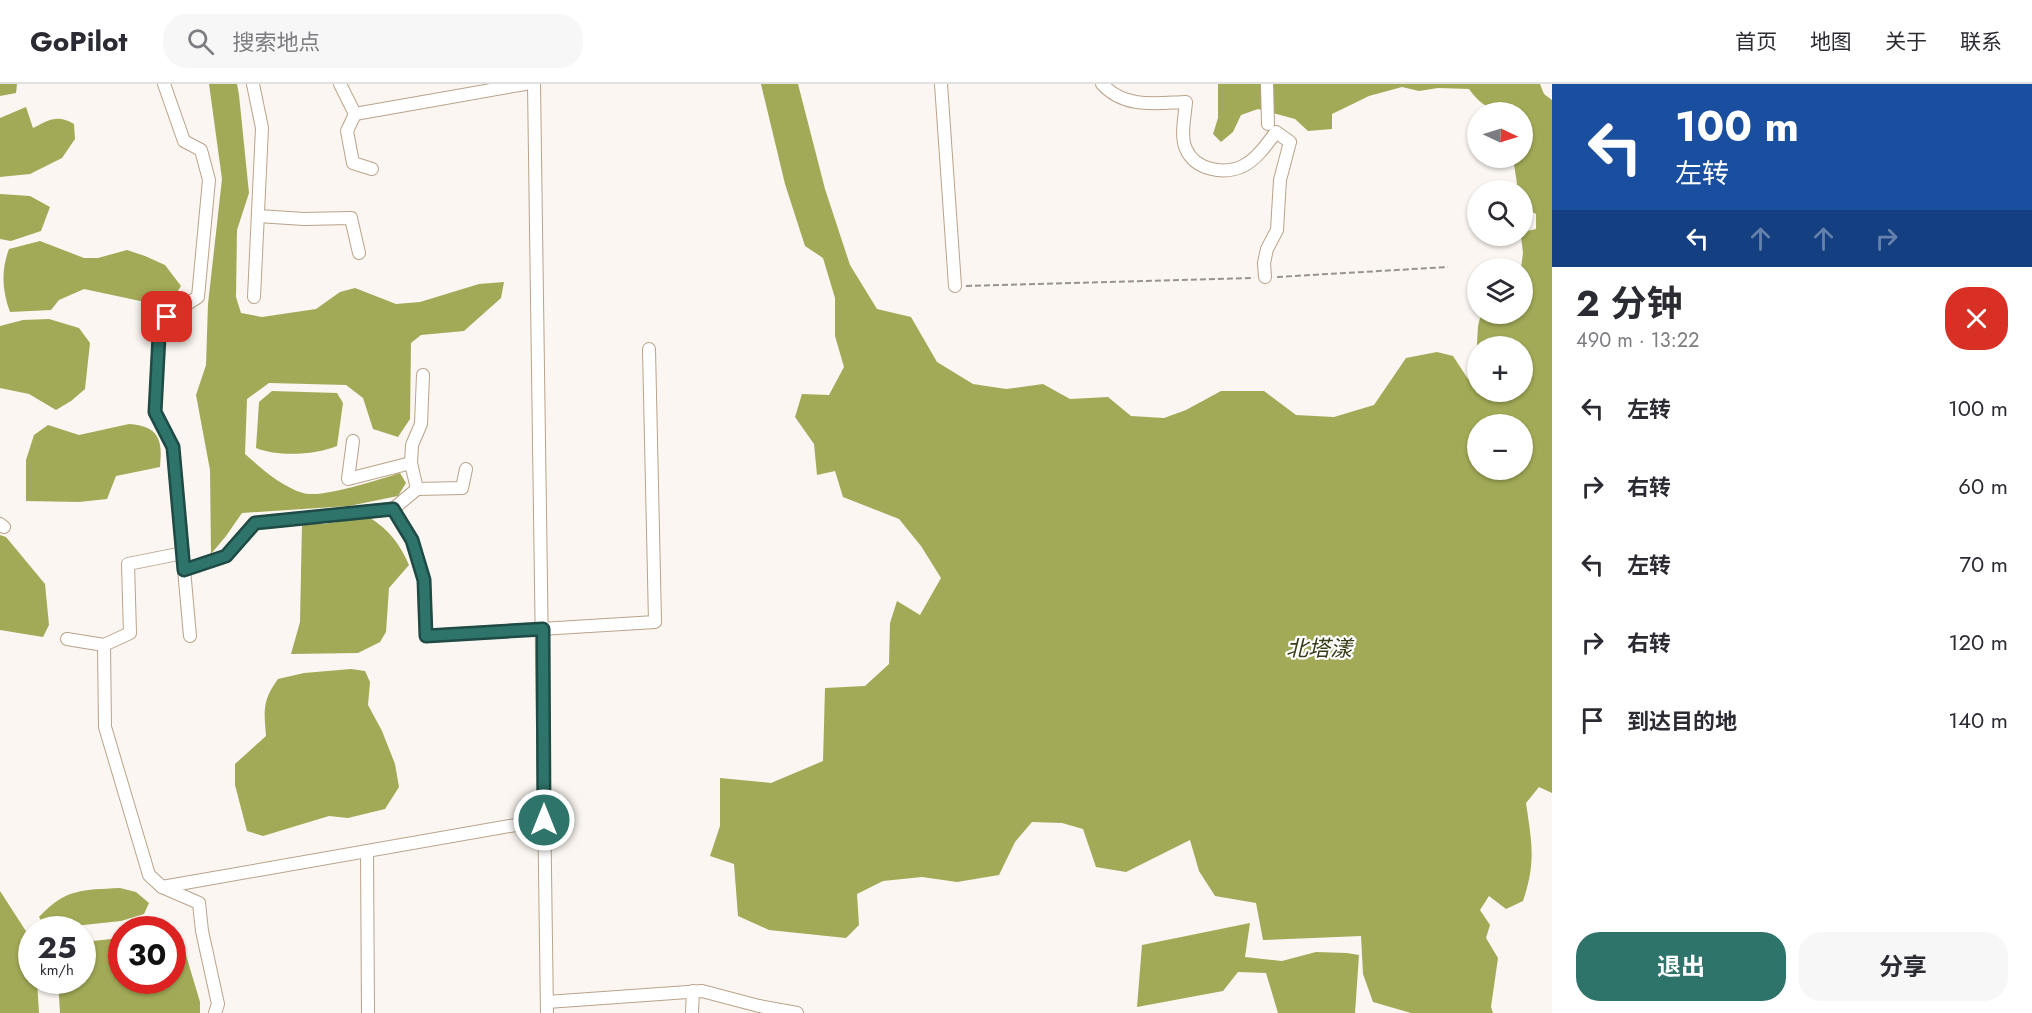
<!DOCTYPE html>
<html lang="zh">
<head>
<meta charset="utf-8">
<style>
  :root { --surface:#fff; --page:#f7f7f7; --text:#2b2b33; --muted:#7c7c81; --line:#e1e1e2; --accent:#2e746a }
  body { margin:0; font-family:Jost,"Noto Sans SC",sans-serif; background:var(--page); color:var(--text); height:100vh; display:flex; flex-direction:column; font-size:22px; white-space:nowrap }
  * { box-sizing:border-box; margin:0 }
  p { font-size:20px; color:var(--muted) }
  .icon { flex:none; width:33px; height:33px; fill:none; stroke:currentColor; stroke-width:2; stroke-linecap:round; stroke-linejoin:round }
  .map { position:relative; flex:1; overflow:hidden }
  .details { display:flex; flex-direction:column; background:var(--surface); width:480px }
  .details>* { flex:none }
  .hud { background:#1a4fa0; color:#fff; overflow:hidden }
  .needle { width:39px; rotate:94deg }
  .controls { position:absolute; left:1467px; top:18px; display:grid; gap:12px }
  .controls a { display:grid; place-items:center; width:66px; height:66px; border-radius:50%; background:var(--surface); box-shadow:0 2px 4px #0004; font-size:30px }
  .speed { position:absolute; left:18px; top:832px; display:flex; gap:12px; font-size:30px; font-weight:700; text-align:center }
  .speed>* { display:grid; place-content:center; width:78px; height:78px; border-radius:50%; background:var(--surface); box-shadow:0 2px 4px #0004; line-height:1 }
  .speed small { font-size:15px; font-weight:400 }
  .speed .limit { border:9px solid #d22; background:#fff; color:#111 }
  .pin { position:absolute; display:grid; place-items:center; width:51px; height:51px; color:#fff; margin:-26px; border-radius:12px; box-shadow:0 3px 9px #0006 }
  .me { position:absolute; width:66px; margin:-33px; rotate:0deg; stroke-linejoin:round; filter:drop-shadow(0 0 4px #0008) }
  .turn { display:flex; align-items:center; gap:21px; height:126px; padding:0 24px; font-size:27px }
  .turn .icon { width:78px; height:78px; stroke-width:2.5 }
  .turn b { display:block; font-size:42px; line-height:51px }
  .lanes { display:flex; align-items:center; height:57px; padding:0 24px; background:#0003; justify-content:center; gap:30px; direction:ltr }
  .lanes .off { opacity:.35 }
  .round { display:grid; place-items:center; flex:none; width:63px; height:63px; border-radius:24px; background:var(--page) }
  .overview { display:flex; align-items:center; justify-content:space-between; height:102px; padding:0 24px }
  h1 { font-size:36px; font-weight:700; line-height:45px }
  .primary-button { display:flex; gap:12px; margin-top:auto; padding:12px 24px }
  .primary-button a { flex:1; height:69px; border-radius:24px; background:var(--accent); color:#fff; font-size:24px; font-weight:700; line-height:69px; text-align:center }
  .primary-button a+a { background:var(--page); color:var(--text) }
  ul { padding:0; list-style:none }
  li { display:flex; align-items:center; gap:18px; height:78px; padding:0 24px }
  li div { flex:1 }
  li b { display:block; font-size:22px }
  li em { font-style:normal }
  header { display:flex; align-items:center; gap:36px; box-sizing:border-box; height:84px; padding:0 30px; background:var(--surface); border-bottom:2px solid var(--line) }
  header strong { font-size:28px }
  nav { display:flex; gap:33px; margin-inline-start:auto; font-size:21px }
  .search { width:420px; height:54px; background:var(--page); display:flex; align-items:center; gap:15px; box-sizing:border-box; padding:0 21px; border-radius:24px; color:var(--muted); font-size:22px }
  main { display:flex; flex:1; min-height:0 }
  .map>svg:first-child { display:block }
  .water { fill:#a2aa57; fill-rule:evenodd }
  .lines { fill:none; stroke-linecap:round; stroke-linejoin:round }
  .minor-casing { stroke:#baa38a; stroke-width:14 }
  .path { stroke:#9a938b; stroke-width:2; stroke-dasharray:6 3; stroke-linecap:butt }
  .minor { stroke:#fff; stroke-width:12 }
  .route-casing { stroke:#1e4b45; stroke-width:15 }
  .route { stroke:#2e746a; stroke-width:10 }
  .labels { text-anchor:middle; stroke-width:4.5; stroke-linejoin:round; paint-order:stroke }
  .water-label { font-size:22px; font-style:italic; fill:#393c18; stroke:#fff }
</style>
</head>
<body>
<header>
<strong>GoPilot</strong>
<div class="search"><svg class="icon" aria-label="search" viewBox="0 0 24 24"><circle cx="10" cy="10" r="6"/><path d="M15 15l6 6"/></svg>搜索地点</div>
<nav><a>首页</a><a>地图</a><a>关于</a><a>联系</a></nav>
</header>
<main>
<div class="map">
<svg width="1552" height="929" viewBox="0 0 1552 929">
  <rect width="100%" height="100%" fill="#fbf6f1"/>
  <g class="water">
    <polygon points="0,0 17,0 16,9 0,12"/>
    <path d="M209 0H237L239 11 249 109 237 146 236 213 241 229 262 233 316 225 340 208 355 204 396 220 420 218 479 200 504 198 501 214 464 247 421 251 411 259 410 335 398 353 373 345 363 314 346 301 269 299 247 315 245 370C262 385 281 402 303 409 321 415 380 395 400 389L406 399 398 412 349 422 242 429 226 452 211 470 210 386 196 311 206 281 208 220 222 95Z"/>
    <path d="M761 0H798L825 105 850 181 877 225 911 233 937 278 973 300 1006 305 1043 300 1070 315 1108 313 1131 332 1164 334 1186 326 1221 307H1264L1296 331 1334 333 1374 321 1406 274 1437 268 1453 272 1468 295 1475 296 1478 242 1481 230H1522V184H1521L1523 169 1521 152H1522L1523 148 1536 145V130L1523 123 1522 106H1518L1513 74H1522V28C1497 28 1484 26 1469 5L1438 4 1419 7 1402 3 1369 12 1332 30V45L1308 47 1295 35 1258 25 1241 31 1233 48 1221 58 1213 50 1218 34V0H1540L1544 10 1552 16V709L1539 703 1526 719C1532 760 1536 778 1523 817L1506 825 1489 812 1480 826 1490 841 1486 854 1498 874 1491 923 1493 929H1411L1373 918 1363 890 1361 852 1263 856 1256 819 1215 812 1199 787 1190 756 1126 788 1096 783 1083 745 1062 739 1032 738 1015 758 999 791 957 798 922 793 883 797 857 810 859 841 846 854 769 846 738 832 734 780 710 772 720 742V694L771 699 823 677 825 604 865 602 889 580 890 539 897 517 920 531 941 494 921 462 899 435 843 413 835 387 817 391 814 360 795 333 802 310 829 311 844 283 835 252V214L823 174 805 162 785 100ZM1478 262H1522V308H1478ZM1478 340H1522V386H1478Z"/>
    <path d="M26 23 33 44C49 36 57 30 74 40L75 55 62 74 30 90 0 93V34Z"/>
    <polygon points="0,110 30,112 50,123 41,147 11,157 0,155"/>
    <path d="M40 157 84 174H98L127 166 145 172 165 181 181 202 170 219 159 221 84 205 59 216 51 226 10 228C2 207 1 186 9 165Z"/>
    <polygon points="49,235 79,244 90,259 85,305 71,317 56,326 29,310 0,304 0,242 23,236"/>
    <path d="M272 307 337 309 343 319 337 362C315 371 278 373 256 364L259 318Z"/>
    <path d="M129 340C159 342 163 356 160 383L116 392 107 415 79 418 26 417V376L34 351 48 341 79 351Z"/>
    <path d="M369 433C389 446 400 460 409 481L389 504 386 548 380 558 358 569 291 570 300 538 302 438 324 440Z"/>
    <polygon points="0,451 6,453 45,500 49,541 43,553 0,546"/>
    <path d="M351 585 365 587 370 598 368 621 382 647 395 680 399 703 385 725 348 734 329 732 263 752 247 747 235 701V680L266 652C264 626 262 617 278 595L304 589Z"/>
    <path d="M120 804 136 808 149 819 144 830 121 837 46 845 39 833C66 804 83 806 120 804Z"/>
    <polygon points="0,807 31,855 32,897 37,897 39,929 0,929"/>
    <polygon points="1250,839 1245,873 1282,877 1316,868 1347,869 1359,871 1355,929 1278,929 1266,889 1238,888 1223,907 1137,923 1142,861"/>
    <polygon points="121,854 122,897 172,897 173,862 186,871 200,918 200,929 60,929 58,897 82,897 83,858"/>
  </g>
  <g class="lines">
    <g class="minor-casing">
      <g id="minor">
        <polyline points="164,0 184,57 201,66 209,96 198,213 167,233 159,252 155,328 173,363 190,552"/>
        <polyline points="253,0 262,44 254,213"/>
        <polyline points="340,0 355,30 525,0"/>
        <polyline points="534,0 547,929"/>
        <polyline points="941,0 955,202"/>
        <path d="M1102 0C1125 25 1156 19 1186 18 1185 32 1180 52 1186 65 1195 86 1224 91 1243 82 1257 75 1267 60 1276 48L1290 58 1280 96 1277 146 1267 165 1264 179 1265 193"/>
        <polyline points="1267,0 1268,40"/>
        <polyline points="355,30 347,47 353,79 372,85"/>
        <polyline points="258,132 304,135 351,134 359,169"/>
        <polyline points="353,357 348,395 411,379"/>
        <polyline points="417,405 411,379 412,361 421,340 423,291"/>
        <polyline points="393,425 412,457 424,496 426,552 655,538 649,265"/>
        <polyline points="0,440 4,443"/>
        <polyline points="184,486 226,472 255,439 393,425 417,405 462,404 466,385"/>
        <polyline points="67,555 104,561 130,549 128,480 183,469"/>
        <polyline points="104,561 105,643 149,791 162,803 199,819 202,847 218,920 215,929"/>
        <polyline points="367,767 368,929"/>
        <polyline points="162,803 544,736"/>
        <polyline points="547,918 702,907 759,922 797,929"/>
        <polyline points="692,929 693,907"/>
      </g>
    </g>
    <g class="path">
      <polyline points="1277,193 1448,183"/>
      <polyline points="966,202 1254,194"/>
    </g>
    <use href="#minor" class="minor"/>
  </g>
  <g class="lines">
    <g class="route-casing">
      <polyline id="route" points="167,233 159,252 155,328 173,363 184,486 226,472 255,439 393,425 412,456 424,496 426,552 543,545 544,736"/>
    </g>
    <use href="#route" class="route"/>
  </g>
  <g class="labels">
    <g class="water-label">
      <text x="1319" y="572">北塔漾</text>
    </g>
  </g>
</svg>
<div class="controls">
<a><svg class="needle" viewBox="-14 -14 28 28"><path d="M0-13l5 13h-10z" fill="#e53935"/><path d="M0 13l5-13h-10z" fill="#7c7c81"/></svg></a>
<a><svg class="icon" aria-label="search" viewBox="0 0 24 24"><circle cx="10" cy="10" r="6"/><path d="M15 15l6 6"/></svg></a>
<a><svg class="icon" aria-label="layers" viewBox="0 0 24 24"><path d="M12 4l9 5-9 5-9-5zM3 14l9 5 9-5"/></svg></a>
<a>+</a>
<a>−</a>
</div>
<div class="speed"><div>25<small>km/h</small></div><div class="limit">30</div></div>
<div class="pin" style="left:167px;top:233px;background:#d93025"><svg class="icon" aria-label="arrive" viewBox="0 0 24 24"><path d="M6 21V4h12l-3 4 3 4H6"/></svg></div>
<svg class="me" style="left:544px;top:736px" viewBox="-20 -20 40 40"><circle r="17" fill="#2e746a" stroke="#fff" stroke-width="3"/><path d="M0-11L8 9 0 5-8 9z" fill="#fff"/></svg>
</div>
<section class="details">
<div class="hud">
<div class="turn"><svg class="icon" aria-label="left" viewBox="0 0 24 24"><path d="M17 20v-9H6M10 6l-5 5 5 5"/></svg><div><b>100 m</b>左转</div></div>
<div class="lanes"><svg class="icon" aria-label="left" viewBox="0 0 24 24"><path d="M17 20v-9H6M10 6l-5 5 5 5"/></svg><svg class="icon off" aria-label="ahead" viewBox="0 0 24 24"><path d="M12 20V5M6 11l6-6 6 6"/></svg><svg class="icon off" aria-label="ahead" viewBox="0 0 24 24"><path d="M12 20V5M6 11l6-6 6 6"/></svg><svg class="icon off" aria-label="right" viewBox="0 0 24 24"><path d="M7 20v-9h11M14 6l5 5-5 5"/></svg></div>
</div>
<div class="overview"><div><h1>2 分钟</h1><p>490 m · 13:22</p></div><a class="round" style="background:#d93025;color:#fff"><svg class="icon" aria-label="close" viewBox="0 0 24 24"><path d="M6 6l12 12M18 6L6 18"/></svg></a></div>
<ul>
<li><svg class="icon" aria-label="left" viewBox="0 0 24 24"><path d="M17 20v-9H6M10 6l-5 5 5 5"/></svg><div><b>左转</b></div><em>100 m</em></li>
<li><svg class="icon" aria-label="right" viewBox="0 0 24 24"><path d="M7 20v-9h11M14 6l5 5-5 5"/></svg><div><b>右转</b></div><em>60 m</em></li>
<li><svg class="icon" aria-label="left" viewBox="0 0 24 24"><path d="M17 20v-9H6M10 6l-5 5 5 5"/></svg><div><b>左转</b></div><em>70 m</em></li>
<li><svg class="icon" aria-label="right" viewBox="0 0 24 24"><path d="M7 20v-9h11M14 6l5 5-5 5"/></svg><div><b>右转</b></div><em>120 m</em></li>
<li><svg class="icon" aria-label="arrive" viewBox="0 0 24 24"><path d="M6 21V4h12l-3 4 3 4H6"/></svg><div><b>到达目的地</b></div><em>140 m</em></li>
</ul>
<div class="primary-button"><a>退出</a><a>分享</a></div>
</section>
</main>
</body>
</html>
